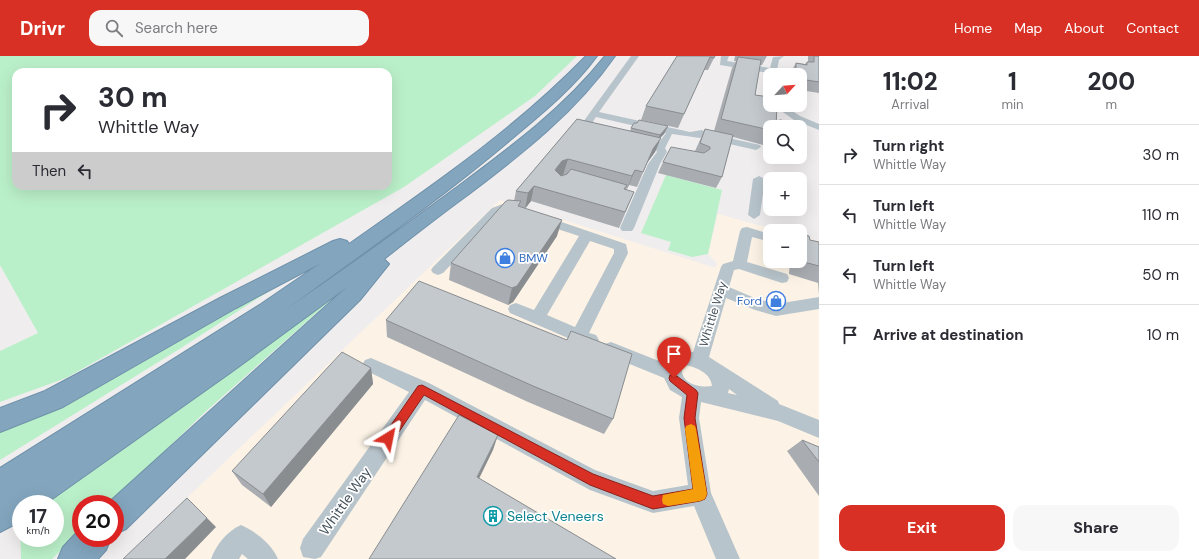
<!DOCTYPE html>
<html lang="en">
<head>
<meta charset="utf-8">
<style>
  :root { --surface:#fff; --page:#f7f7f7; --text:#2b2b33; --muted:#7c7c81; --line:#e1e1e2; --accent:#d93025 }
  body { margin:0; font-family:"DM Sans",sans-serif; background:var(--page); color:var(--text); height:100vh; display:flex; flex-direction:column; font-size:15px; white-space:nowrap }
  * { box-sizing:border-box; margin:0 }
  p { font-size:13px; color:var(--muted) }
  .icon { flex:none; width:22px; height:22px; fill:none; stroke:currentColor; stroke-width:2; stroke-linecap:round; stroke-linejoin:round }
  .map { position:relative; flex:1; overflow:hidden }
  .side { display:flex; flex-direction:column; background:var(--surface); width:380px }
  .side>* { flex:none }
  .top-card { position:absolute; left:12px; top:12px; width:380px; height:122px; border-radius:12px; box-shadow:0 4px 16px #0002; background:#fff; color:var(--text); overflow:hidden }
  .needle { width:26px; rotate:64deg }
  .fabs { position:absolute; left:763px; top:12px; display:grid; gap:8px }
  .fabs a { display:grid; place-items:center; width:44px; height:44px; border-radius:8px; background:var(--surface); box-shadow:0 4px 16px #0002; font-size:20px }
  .speed { position:absolute; left:12px; top:439px; display:flex; gap:8px; font-size:20px; font-weight:700; text-align:center }
  .speed>* { display:grid; place-content:center; width:52px; height:52px; border-radius:50%; background:var(--surface); box-shadow:0 4px 16px #0002; line-height:1 }
  .speed small { font-size:10px; font-weight:400 }
  .speed .limit { border:6px solid #d22; background:#fff; color:#111 }
  .pin { position:absolute; display:grid; place-items:center; width:34px; height:34px; color:#fff; margin:-41px -17px; border-radius:50% 50% 50% 0; rotate:-45deg; box-shadow:0 0 4px #0007 }
  .pin .icon { rotate:45deg }
  .me { position:absolute; width:44px; margin:-22px; rotate:35deg; stroke-linejoin:round; filter:drop-shadow(0 0 3px #0008) }
  .turn { display:flex; align-items:center; gap:14px; height:84px; padding:0 20px; font-size:18px }
  .turn .icon { width:52px; height:52px; stroke-width:2.5 }
  .turn b { display:block; font-size:28px; line-height:34px }
  .then { display:flex; align-items:center; height:38px; padding:0 20px; background:#0003; gap:8px; font-size:15px }
  .eta { display:flex; justify-content:space-evenly; align-items:center; height:68px; text-align:center }
  .eta b { font-size:24px; font-weight:800; line-height:28px }
  .button { display:flex; gap:8px; margin-top:auto; padding:8px 20px }
  .button a { flex:1; height:46px; border-radius:12px; background:var(--accent); color:#fff; font-size:16px; font-weight:800; line-height:46px; text-align:center }
  .button a+a { background:var(--page); color:var(--text) }
  ul { padding:0; list-style:none }
  li { display:flex; align-items:center; gap:12px; height:60px; padding:0 20px; border-top:1px solid var(--line) }
  li div { flex:1 }
  li b { display:block; font-size:15px }
  li em { font-style:normal }
  header { display:flex; align-items:center; gap:24px; box-sizing:border-box; height:56px; padding:0 20px; background:var(--accent); color:#fff }
  header strong { font-size:19px }
  nav { display:flex; gap:22px; margin-inline-start:auto; font-size:14px }
  .search { width:280px; height:36px; background:var(--page); display:flex; align-items:center; gap:10px; box-sizing:border-box; padding:0 14px; border-radius:12px; color:var(--muted); font-size:15px }
  main { display:flex; flex:1; min-height:0 }
  .map>svg:first-child { display:block }
  .commercial { fill:#fcf3e6 }
  .green { fill:#baf0c9; fill-rule:evenodd }
  .lines { fill:none; stroke-linecap:round; stroke-linejoin:round }
  .highway-casing { stroke:#6f91aa; stroke-width:2 }
  .minor { fill:#b8c4cb; fill-rule:evenodd }
  .highway { fill:#83a6be; fill-rule:evenodd }
  .wall { fill:#a9adb1 }
  .shaded-wall { fill:#898d90 }
  .building { fill:#c4c9ce; stroke:#898d90 }
  .route { fill:#d93025; stroke:#8d1f18 }
  .slow { fill:#f59e0b }
  .labels { text-anchor:middle; stroke-width:3.5; stroke-linejoin:round; paint-order:stroke }
  .shop-label { font-size:12px; fill:#366cbe; stroke:#fff; text-anchor:start }
  .street-label { font-size:12px; fill:#45535c; stroke:#fff }
  .near-street-label { font-size:14px; fill:#45535c; stroke:#fff }
  .near-culture-label { font-size:14px; fill:#0d838f; stroke:#fff; text-anchor:start }
</style>
</head>
<body>
<header>
<strong>Drivr</strong>
<div class="search"><svg class="icon" aria-label="search" viewBox="0 0 24 24"><circle cx="10" cy="10" r="6"/><path d="M15 15l6 6"/></svg>Search here</div>
<nav><a>Home</a><a>Map</a><a>About</a><a>Contact</a></nav>
</header>
<main>
<div class="map">
<svg width="819" height="503" viewBox="0 0 819 503">
  <rect width="100%" height="100%" fill="#f0edee"/>
  <polygon class="commercial" points="500,144 716,212 717,207 708,198 718,158 781,175 770,175 770,205 800,205 800,180 819,185 819,503 123,503"/>
  <g class="green">
    <path d="M0 0H577L535 40 404 131 66 322 0 346V295L38 277 0 209ZM16 16H388V130H16Z"/>
    <polygon points="666,119 722,134 708,198 692,201 668,194 671,186 641,177"/>
    <polygon points="322,201 181,292 0,404 0,371"/>
    <polygon points="342,234 204,357 110,448 81,448 81,475 52,503 21,503 20,464 21,463 21,482 55,482 55,448 41,448"/>
  </g>
  <g class="lines">
    <g class="highway-casing">
      <g id="highway">
        <path d="M586 0H597C573 33 539 60 508 86 437 146 360 199 285 254 342 215 398 175 453 134 508 93 562 54 605 0H615C576 56 523 97 469 138 440 159 412 181 384 203L389 208 360 244 126 473 115 478V448H107L347 231 230 317 45 448H21V465L0 476V412L261 248 321 207 236 252 63 351 0 376V352L45 335 220 242 333 185 340 183 347 185 349 188C433 129 514 74 586 0Z"/>
        <polygon points="81,472 81,482 111,482 106,494 98,503 58,503 63,491"/>
      </g>
    </g>
    <g class="minor">
      <polygon points="631,0 639,0 599,56 690,76 702,74 707,77 700,82 672,78 665,92 667,96 660,108 634,172 632,175 622,175 620,172 648,108 657,96 655,92 666,77 596,61 589,72 598,74 600,76 598,78 595,79 580,75 578,73"/>
      <polygon points="721,0 729,0 727,5 770,12 773,1 784,0 779,4 776,19 770,19 770,21 769,17 720,9"/>
      <polygon points="770,29 770,36 767,35 766,32"/>
      <polygon points="773,49 783,49 800,60 819,68 819,74 794,64"/>
      <polygon points="781,63 786,66 785,71 775,71 778,64"/>
      <polygon points="711,78 760,89 761,91 756,94 707,83 706,81 707,79"/>
      <polygon points="759,120 765,123 760,159 754,163 748,159 753,123"/>
      <polygon points="503,148 523,152 525,155 519,159 504,156 500,158 443,217 438,219 433,217 431,214 433,211 492,152"/>
      <path d="M541 159 626 188 628 197 589 277 596 279 599 284 596 289 590 291 584 289 510 257 508 253 510 249 516 247 534 254 579 180 536 166 535 163 536 160ZM590 185 614 193V197L575 271 547 259Z"/>
      <path d="M747 171 770 178V186L752 181 747 206 787 218 789 222 787 226 782 227 739 213 734 214 729 231 757 243 776 248 819 241V253L776 260 755 254 726 242 709 301 778 345 779 348 819 364V382L778 365 701 346 699 362 711 437 740 503H716L694 450 653 457 590 434 425 344 321 501 315 503 303 501 300 492 303 483 409 336 365 314 362 309 365 304 371 302 429 327 595 414 653 435 688 429 679 362 682 341 670 334 664 322 605 298 602 293 605 288 611 286 664 307C669 297 683 294 693 296L721 211 723 208 733 205 740 175 742 172ZM685 309C696 311 711 317 712 330 698 332 680 327 682 311ZM729 333 737 339 728 337Z"/>
      <path d="M241 469C255 475 272 488 278 503H248L242 498 239 503H211C216 489 227 475 241 469Z"/>
    </g>
    <use href="#highway" class="highway"/>
  </g>
  <g class="wall">
    <polygon points="677,0 715,0 708,14 704,14 678,72 641,64 646,50"/>
    <polygon points="735,0 767,0 762,9 760,9 755,39 770,71 770,84 767,90 733,81 722,121 716,132 658,117 663,106 695,95 705,73 714,75 732,12 736,5 734,5"/>
    <polygon points="808,0 819,0 819,37 800,34 800,19 790,19 790,17 796,7 805,8 807,6 808,6"/>
    <polygon points="577,63 630,75 631,72 637,67 668,70 664,78 661,81 655,96 647,107 637,131 629,129 626,134 634,136 619,172 531,145 525,152 557,180 513,246 508,249 449,224 451,207 514,145 516,135"/>
    <polygon points="801,178 810,184 819,186 819,239 818,227 789,218 790,205 800,205 800,179"/>
    <polygon points="386,264 567,284 613,363 604,378 528,346 387,281"/>
    <polygon points="371,312 373,328 271,451 242,429 232,415"/>
    <polygon points="802,384 819,391 819,440 787,395"/>
  </g>
  <g class="shaded-wall">
    <polygon points="668,70 664,78 656,86 660,79"/>
    <polygon points="661,82 655,96 647,107 637,131 653,93"/>
    <polygon points="568,103 563,119 558,120 555,114 562,105"/>
    <polygon points="635,114 629,129 626,135 632,120"/>
    <polygon points="534,130 531,145 525,153 528,137"/>
    <polygon points="562,164 557,180 513,246 508,249 512,232"/>
    <polygon points="371,312 373,328 271,451 263,438"/>
    <polygon points="498,379 493,394 473,435 477,421"/>
    <polygon points="207,462 216,471 185,503 165,503"/>
  </g>
  <g class="building">
    <polygon points="677,0 715,0 714,2 710,1 684,58 646,50"/>
    <polygon points="814,0 819,0 819,26 800,23 800,19 796,19 796,7 807,9 807,6 814,6"/>
    <polygon points="738,1 761,4 755,39 770,41 770,49 777,49 776,71 770,71 770,74 721,63"/>
    <polygon points="577,63 661,82 653,93 643,116 635,114 632,120 568,103 562,105 555,114 561,120 567,118 571,113 627,129 624,133 634,136 625,156 534,130 528,137 516,135"/>
    <polygon points="639,64 668,70 660,79 631,72 634,67 637,67"/>
    <polygon points="705,73 733,79 722,121 663,106 671,91 704,97 710,93 710,91 700,87"/>
    <polygon points="508,144 521,145 518,150 562,164 517,230 512,232 451,207 505,146"/>
    <polygon points="801,178 809,180 810,184 819,186 819,210 800,205"/>
    <polygon points="419,225 567,284 571,275 632,298 613,363 533,330 386,264"/>
    <polygon points="342,296 371,312 263,438 232,415"/>
    <polygon points="459,359 498,379 477,421 616,503 369,503"/>
    <polygon points="802,384 819,391 819,406"/>
    <polygon points="187,442 207,462 165,503 123,503"/>
  </g>
  <polygon class="route" points="674,318 696,334 698,337 695,362 707,438 705,443 700,445 653,453 590,429 424,339 392,386 388,387 384,386 382,382 418,330 422,329 593,418 653,440 693,433 684,362 687,339 670,325 669,322 670,319"/>
  <polygon class="slow" points="691,368 695,370 696,373 707,438 705,443 700,445 668,450 663,448 662,444 663,439 693,433 685,373 686,370"/>
  <defs>
    <g id="shop-ring" transform="scale(1)"><circle r="9.5" fill="#fff" stroke="#3f7fe0" stroke-width="1.5"/><path d="M-5-2.5h2.3a2.7 3.5 0 0 1 5.4 0H5L5.5 6h-11ZM-1.5-2.5h3a1.5 2.3 0 0 0-3 0Z" fill="#3f7fe0"/></g>
    <g id="building-ring" transform="scale(1)"><circle r="9.5" fill="#fff" stroke="#0f9aa8" stroke-width="1.5"/><path d="M-4-6H4V6H1V3H-1V6H-4ZM-2.5-4.3h1.7v1.8h-1.7ZM.8-4.3h1.7v1.8H.8ZM-2.5-1h1.7V.8h-1.7ZM.8-1h1.7V.8H.8Z" fill="#0f9aa8"/></g>
  </defs>
  <g fill-rule="evenodd">
    <use href="#shop-ring" x="505" y="202"/>
    <use href="#shop-ring" x="776" y="245"/>
    <use href="#building-ring" x="493" y="460"/>
  </g>
  <g class="labels">
    <g class="shop-label">
      <text x="519" y="206">BMW</text>
      <text x="762" y="249" text-anchor="end">Ford</text>
    </g>
    <g class="street-label">
      <text transform="translate(713 258) rotate(-73)" y="4">Whittle Way</text>
    </g>
    <g class="near-street-label">
      <text transform="translate(345 445) rotate(-55)" y="5">Whittle Way</text>
    </g>
    <g class="near-culture-label">
      <text x="507" y="465">Select Veneers</text>
    </g>
  </g>
</svg>
<div class="fabs">
<a><svg class="needle" viewBox="-14 -14 28 28"><path d="M0-13l5 13h-10z" fill="#e53935"/><path d="M0 13l5-13h-10z" fill="#7c7c81"/></svg></a>
<a><svg class="icon" aria-label="search" viewBox="0 0 24 24"><circle cx="10" cy="10" r="6"/><path d="M15 15l6 6"/></svg></a>
<a>+</a>
<a>−</a>
</div>
<div class="speed"><div>17<small>km/h</small></div><div class="limit">20</div></div>
<div class="pin" style="left:674px;top:322px;background:#d93025"><svg class="icon" aria-label="arrive" viewBox="0 0 24 24"><path d="M6 21V4h12l-3 4 3 4H6"/></svg></div>
<svg class="me" style="left:388px;top:382px" viewBox="-20 -20 40 40"><path d="M0-17L14 15 0 8-14 15z" fill="#d93025" stroke="#fff" stroke-width="4"/></svg>
<div class="top-card">
<div class="turn"><svg class="icon" aria-label="right" viewBox="0 0 24 24"><path d="M7 20v-9h11M14 6l5 5-5 5"/></svg><div><b>30 m</b>Whittle Way</div></div>
<div class="then">Then<svg class="icon" aria-label="left" viewBox="0 0 24 24"><path d="M17 20v-9H6M10 6l-5 5 5 5"/></svg></div>
</div>
</div>
<section class="side">
<div class="eta">
<div><b>11:02</b><p>Arrival</p></div>
<div><b>1</b><p>min</p></div>
<div><b>200</b><p>m</p></div>
</div>
<ul>
<li><svg class="icon" aria-label="right" viewBox="0 0 24 24"><path d="M7 20v-9h11M14 6l5 5-5 5"/></svg><div><b>Turn right</b><p>Whittle Way</p></div><em>30 m</em></li>
<li><svg class="icon" aria-label="left" viewBox="0 0 24 24"><path d="M17 20v-9H6M10 6l-5 5 5 5"/></svg><div><b>Turn left</b><p>Whittle Way</p></div><em>110 m</em></li>
<li><svg class="icon" aria-label="left" viewBox="0 0 24 24"><path d="M17 20v-9H6M10 6l-5 5 5 5"/></svg><div><b>Turn left</b><p>Whittle Way</p></div><em>50 m</em></li>
<li><svg class="icon" aria-label="arrive" viewBox="0 0 24 24"><path d="M6 21V4h12l-3 4 3 4H6"/></svg><div><b>Arrive at destination</b></div><em>10 m</em></li>
</ul>
<div class="button"><a>Exit</a><a>Share</a></div>
</section>
</main>
</body>
</html>
